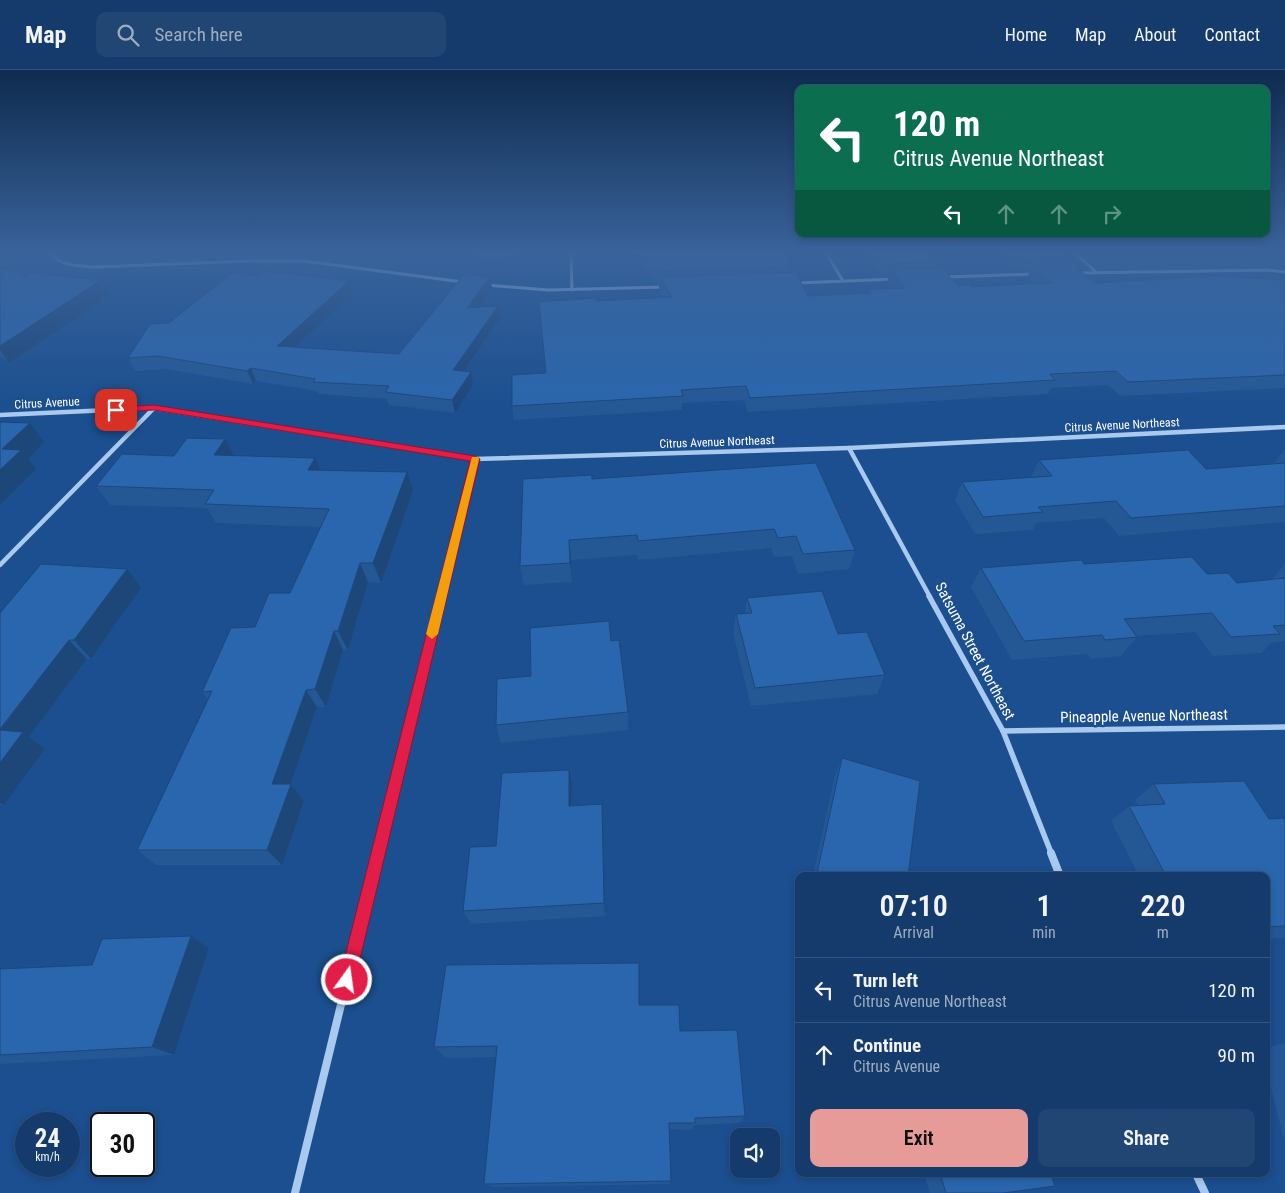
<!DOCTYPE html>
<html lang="en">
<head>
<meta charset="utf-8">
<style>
  :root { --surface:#143b6b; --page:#214673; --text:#f1f3f6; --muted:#9dadc1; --line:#33557e; --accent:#e69b98 }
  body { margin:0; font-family:"Roboto Condensed",sans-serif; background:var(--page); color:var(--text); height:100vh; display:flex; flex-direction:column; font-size:19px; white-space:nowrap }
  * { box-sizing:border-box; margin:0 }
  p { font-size:16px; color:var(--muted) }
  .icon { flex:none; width:28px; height:28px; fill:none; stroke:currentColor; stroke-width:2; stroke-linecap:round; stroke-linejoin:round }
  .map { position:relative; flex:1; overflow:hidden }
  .sheet { position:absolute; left:795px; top:802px; width:475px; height:305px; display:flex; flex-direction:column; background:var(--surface); border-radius:10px; box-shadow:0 2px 8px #0003,0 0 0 1px var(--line) }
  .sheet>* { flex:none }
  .banner { position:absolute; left:795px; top:15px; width:475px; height:152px; border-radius:10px; box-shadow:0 2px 8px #0003,0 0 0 1px var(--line); background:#0b6e4f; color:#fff; overflow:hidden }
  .tools { position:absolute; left:730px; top:1058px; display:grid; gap:10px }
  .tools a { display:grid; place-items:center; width:50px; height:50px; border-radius:10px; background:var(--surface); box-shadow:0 2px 8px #0003,0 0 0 1px var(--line); font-size:25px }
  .speed { position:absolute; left:15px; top:1042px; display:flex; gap:10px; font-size:25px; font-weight:700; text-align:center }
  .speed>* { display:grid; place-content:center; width:65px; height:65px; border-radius:50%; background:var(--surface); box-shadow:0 2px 8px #0003,0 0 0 1px var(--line); line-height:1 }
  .speed small { font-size:12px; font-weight:400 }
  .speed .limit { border:2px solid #111; border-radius:8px; background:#fff; color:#111 }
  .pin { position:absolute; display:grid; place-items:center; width:42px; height:42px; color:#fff; margin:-21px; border-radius:10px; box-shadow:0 2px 8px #0006 }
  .me { position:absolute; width:55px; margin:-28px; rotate:14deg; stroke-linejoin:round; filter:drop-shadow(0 0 4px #0008) }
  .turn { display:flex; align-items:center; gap:18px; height:105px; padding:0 15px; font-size:22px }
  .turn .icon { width:65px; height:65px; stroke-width:2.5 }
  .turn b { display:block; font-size:35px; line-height:42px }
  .lanes { display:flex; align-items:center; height:48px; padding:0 15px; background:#0003; justify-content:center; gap:25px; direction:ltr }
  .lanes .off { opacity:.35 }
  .eta { display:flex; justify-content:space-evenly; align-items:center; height:85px; text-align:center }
  .eta b { font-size:30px; font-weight:600; line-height:35px }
  .primary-button { display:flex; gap:10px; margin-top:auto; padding:10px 15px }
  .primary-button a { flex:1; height:58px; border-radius:10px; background:var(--accent); color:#111; font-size:20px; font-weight:600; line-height:58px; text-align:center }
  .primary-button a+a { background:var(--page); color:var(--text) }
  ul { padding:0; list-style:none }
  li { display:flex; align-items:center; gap:15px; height:65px; padding:0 15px; border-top:1px solid var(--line) }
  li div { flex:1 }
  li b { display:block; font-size:19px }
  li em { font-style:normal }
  header { display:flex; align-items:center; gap:30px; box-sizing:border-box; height:70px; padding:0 25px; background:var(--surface); border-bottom:1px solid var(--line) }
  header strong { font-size:24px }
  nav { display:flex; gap:28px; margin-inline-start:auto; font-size:18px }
  .search { width:350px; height:45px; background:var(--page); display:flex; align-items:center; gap:12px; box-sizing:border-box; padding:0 18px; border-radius:10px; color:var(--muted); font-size:19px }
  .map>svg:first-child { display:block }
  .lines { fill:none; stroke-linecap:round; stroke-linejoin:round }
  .minor-far3 { stroke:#a9c9ee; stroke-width:3 }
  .minor-far2 { stroke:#a9c9ee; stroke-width:4.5 }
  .minor-far1 { stroke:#a9c9ee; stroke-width:5.5 }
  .minor { stroke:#a9c9ee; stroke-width:8 }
  .wall { fill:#245895 }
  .shaded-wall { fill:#1d4779 }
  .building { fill:#2a66ad; stroke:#1d4779 }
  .route { fill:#e11d48; stroke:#92132f }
  .slow { fill:#f59e0b }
  .labels { text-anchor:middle; stroke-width:5; stroke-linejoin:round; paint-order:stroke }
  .far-street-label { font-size:12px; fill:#fff; stroke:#1b4f8f }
  .street-label { font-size:15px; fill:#fff; stroke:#1b4f8f }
</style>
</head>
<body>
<header>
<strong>Map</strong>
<div class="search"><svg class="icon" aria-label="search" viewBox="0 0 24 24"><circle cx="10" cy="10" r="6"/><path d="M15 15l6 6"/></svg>Search here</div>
<nav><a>Home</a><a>Map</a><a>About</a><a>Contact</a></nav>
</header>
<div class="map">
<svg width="1285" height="1123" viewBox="0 0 1285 1123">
  <rect width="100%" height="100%" fill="#1b4f8f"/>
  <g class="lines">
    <g class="minor-far3">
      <path d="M54 181 53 186C62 196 82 196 94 197L249 191H304L463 212"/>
      <polyline points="571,181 572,220"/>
      <polyline points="825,181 843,211"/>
      <polyline points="1073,181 1096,202"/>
      <polyline points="1078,203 1268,200 1285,202"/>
      <polyline points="946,207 1035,204"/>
      <polyline points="796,213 895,209"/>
      <polyline points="486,215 548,220 665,217"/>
    </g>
    <g class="minor-far2">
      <polyline points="0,345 154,338 475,389 849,378 1285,357"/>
      <polyline points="849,378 930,527"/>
      <polyline points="0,495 154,338"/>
      <polyline points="441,527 475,389"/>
    </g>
    <g class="minor-far1">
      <polyline points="929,526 1003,661 1052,785"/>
      <polyline points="1003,661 1285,657"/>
      <polyline points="378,785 441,526"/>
    </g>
    <g class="minor">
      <polyline points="1051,783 1060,806"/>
      <polyline points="1196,1104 1205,1123"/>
      <polyline points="295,1123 378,783"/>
    </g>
  </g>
  <g class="wall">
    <polygon points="475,181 514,181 514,188 477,190"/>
    <polygon points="628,181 782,181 791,197 790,203 808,226 868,223 869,219 892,219 887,212 889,205 882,206 864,181 926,181 936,192 935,198 958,216 971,217 1034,214 1027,208 1030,201 1021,201 999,181 1056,181 1065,189 1063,194 1095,213 1285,210 1285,318 1120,326 1108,315 1051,318 1048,324 748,342 744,330 682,333 682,340 514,350 512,336 546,303 596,231 664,228 659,220 659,213 654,213 638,187 630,188"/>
    <polygon points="1128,181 1217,181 1134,185"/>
    <polygon points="0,199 25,206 101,210 110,225 9,293 0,286"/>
    <polygon points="490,207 492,219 479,237 500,248 464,301 473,315 455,343 389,335 387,329 318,324 317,321 256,311 253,314 165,299 135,301 128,288 169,253 353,223 294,277 399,284"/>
    <polygon points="1285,379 1285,452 1119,466 1104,448 1036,453 1033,460 975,464 955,430 962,412 1031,407 1039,390 1206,399 1274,393"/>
    <polygon points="234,385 320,400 413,421 381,513 368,512 348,580 343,580 326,637 317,637 291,714 304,731 282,795 156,795 137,780 208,629 202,622 255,557 290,523 320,457 216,453 207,438 110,435 96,416 174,386"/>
    <polygon points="592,409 855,480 849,499 798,504 792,486 774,487 771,478 638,490 637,485 571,490 572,512 524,515 520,496"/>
    <polygon points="1084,494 1207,504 1237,513 1271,510 1285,494 1285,571 1271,573 1261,583 1213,586 1195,562 1136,566 1137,567 1121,586 1091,589 1088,584 1012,590 971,517 981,498"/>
    <polygon points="141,518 91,589 87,589 29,667 45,679 4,735 0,735 0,543"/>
    <polygon points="747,528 838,564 885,605 877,624 751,636 733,563 736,544 745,543"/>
    <polygon points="611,571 628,642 628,660 501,673 496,655 531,606"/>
    <polygon points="842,688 908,806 813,806 835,705"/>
    <polygon points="1154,714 1269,749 1285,748 1285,868 1266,869 1266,806 1139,806 1111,751 1129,736 1138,735 1135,730"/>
    <polygon points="572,716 572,736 602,734 603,750 605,846 471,854 463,841 496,776"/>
    <polygon points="191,866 209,878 174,985 0,994 0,899 92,895"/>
    <polygon points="639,935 680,961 745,1046 739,1053 694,1055 692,1060 669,1059 671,1111 669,1114 494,1117 484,1114 496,987 446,988 434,977"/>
    <polygon points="799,969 799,988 796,973"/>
    <polygon points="1285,973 1285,1074 1266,998 1266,978"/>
    <polygon points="924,1104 1051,1104 1003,1123 930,1123"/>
  </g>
  <g class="shaded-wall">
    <polygon points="630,181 638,181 638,187 630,188"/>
    <polygon points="490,207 492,219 470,250 467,238"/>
    <polygon points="101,210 110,225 9,293 0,280 0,276"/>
    <polygon points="349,211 353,223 282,289 277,276"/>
    <polygon points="498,236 500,248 456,313 453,300"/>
    <polygon points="251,298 256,311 253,314 247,301"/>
    <polygon points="471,302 473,315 455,343 452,330"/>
    <polygon points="30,353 44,372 28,388 36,399 0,435 0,400 2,379"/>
    <polygon points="225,369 235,388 214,385"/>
    <polygon points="315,388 323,407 308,400"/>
    <polygon points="407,402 413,421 381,513 373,493"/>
    <polygon points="569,470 571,490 572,512 570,493"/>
    <polygon points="360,493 368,512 348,580 338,561"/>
    <polygon points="127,499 141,518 91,589 74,570"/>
    <polygon points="334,561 343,580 326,637 315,619"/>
    <polygon points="69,570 87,589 29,667 45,679 4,735 0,733 0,660"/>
    <polygon points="306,620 317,637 285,731 272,714"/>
    <polygon points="569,700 572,716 571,752 569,736"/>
    <polygon points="291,714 304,731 282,795 267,780"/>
    <polygon points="602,734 603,750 605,846 604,833"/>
    <polygon points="191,866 209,878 174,985 152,977"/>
  </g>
  <g class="building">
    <polygon points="642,181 782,181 791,197 655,201"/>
    <polygon points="875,181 926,181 936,192 885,194"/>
    <polygon points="1015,181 1056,181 1065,189 1025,190"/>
    <polygon points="1073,194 1095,213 1215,206 1285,210 1285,305 1128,312 1116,301 1050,304 1055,310 750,328 746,316 681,320 683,326 512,336 512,305 546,303 539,232 596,228 596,231 672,227 659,207 796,202 808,226 871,223 869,219 905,218 891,199 942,198 958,216 970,215 971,217 1052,213 1033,195"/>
    <polygon points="0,199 16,201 25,206 31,203 101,210 0,276"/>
    <polygon points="266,201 349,211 277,276 399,284 464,204 490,207 467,238 498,236 453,300 471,302 452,330 385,322 389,316 313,312 315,309 251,298 247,301 158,286 128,288 150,254 169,253 232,203 260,206"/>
    <polygon points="0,352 30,353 2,379 21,380 0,400"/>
    <polygon points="187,368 225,369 214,385 315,388 308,400 407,402 373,493 360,493 338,561 334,561 315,619 306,620 272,714 291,714 267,780 137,780 212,621 202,622 231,558 255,557 269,523 290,523 329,439 205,434 214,420 96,416 122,384 174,386"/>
    <polygon points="1188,380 1206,399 1285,393 1285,436 1131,448 1116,431 1038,437 1043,442 983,447 962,412 1052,406 1039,390"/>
    <polygon points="816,393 855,480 803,484 796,466 778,468 774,459 638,471 637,465 569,470 570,493 520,496 523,409 592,405 592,409"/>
    <polygon points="1192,487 1207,504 1228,503 1237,513 1285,508 1285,555 1273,556 1280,564 1231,567 1212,543 1124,549 1137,567 1105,570 1102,565 1024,571 981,498 1082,490 1084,494"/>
    <polygon points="41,494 127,499 74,570 69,570 0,659 0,543"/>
    <polygon points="822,521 838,564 867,562 885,605 755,618 736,544 752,543 747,528"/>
    <polygon points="609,551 611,571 619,570 628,642 496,655 497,609 531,606 530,558"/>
    <polygon points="0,660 23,662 0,693"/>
    <polygon points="842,688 920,711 908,806 826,806 817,803"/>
    <polygon points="569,700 569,736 602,734 604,833 463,841 470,777 496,776 502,703"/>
    <polygon points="1244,711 1269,749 1285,748 1285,856 1266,857 1266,806 1166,806 1129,736 1165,734 1154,714"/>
    <polygon points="191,866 152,977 0,985 0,899 92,895 102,869"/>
    <polygon points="639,893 639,935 679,935 680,961 737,960 745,1046 695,1048 695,1053 669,1053 671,1111 484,1114 497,976 434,977 446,895"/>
    <polygon points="940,1104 1051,1104 1055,1116 1003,1123 946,1123"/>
  </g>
  <linearGradient id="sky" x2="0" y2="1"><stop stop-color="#0f2b4f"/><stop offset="0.54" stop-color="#39639b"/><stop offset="1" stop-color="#39639b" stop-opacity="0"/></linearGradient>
  <rect width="1285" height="338" fill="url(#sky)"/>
  <polygon class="route" points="154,335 475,386 480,389 355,910 353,916 347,919 341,916 339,910 470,391 154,340 116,342 111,340 116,337"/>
  <polygon class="slow" points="472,387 478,387 479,389 438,564 432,569 426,564"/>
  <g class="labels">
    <g class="far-street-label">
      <text transform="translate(47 333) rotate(-3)" y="4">Citrus Avenue</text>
      <text transform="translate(1122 355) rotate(-3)" y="4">Citrus Avenue Northeast</text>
      <text transform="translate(717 372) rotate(-2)" y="4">Citrus Avenue Northeast</text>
    </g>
    <g class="street-label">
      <text transform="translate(975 581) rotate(62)" y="5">Satsuma Street Northeast</text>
      <text transform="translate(1144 646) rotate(-1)" y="5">Pineapple Avenue Northeast</text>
    </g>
  </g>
</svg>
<div class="tools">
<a><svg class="icon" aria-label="sound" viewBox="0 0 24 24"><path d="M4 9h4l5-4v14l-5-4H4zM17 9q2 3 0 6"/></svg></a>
</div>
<div class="speed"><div>24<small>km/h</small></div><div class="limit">30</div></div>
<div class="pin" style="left:116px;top:340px;background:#d93025"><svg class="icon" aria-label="arrive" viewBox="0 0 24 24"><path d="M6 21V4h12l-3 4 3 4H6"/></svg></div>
<svg class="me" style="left:347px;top:910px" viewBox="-20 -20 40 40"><circle r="17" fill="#e11d48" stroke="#fff" stroke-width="3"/><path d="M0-11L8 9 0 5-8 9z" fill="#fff"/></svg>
<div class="banner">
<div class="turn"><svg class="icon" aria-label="left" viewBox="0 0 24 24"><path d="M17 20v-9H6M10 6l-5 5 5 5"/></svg><div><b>120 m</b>Citrus Avenue Northeast</div></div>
<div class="lanes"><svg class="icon" aria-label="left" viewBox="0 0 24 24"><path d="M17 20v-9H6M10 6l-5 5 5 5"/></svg><svg class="icon off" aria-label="ahead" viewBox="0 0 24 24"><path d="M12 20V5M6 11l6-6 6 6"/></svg><svg class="icon off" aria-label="ahead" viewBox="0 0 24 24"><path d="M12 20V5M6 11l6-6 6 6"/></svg><svg class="icon off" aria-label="right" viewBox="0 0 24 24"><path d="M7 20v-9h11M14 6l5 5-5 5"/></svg></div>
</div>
<section class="sheet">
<div class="eta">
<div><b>07:10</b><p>Arrival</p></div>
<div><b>1</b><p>min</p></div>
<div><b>220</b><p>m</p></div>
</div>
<ul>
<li><svg class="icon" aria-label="left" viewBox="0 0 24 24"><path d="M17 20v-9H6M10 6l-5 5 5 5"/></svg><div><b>Turn left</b><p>Citrus Avenue Northeast</p></div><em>120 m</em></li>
<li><svg class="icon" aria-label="ahead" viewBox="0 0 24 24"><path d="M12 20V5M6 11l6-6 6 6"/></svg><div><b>Continue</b><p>Citrus Avenue</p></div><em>90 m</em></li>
</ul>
<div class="primary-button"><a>Exit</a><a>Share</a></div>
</section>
</div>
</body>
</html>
